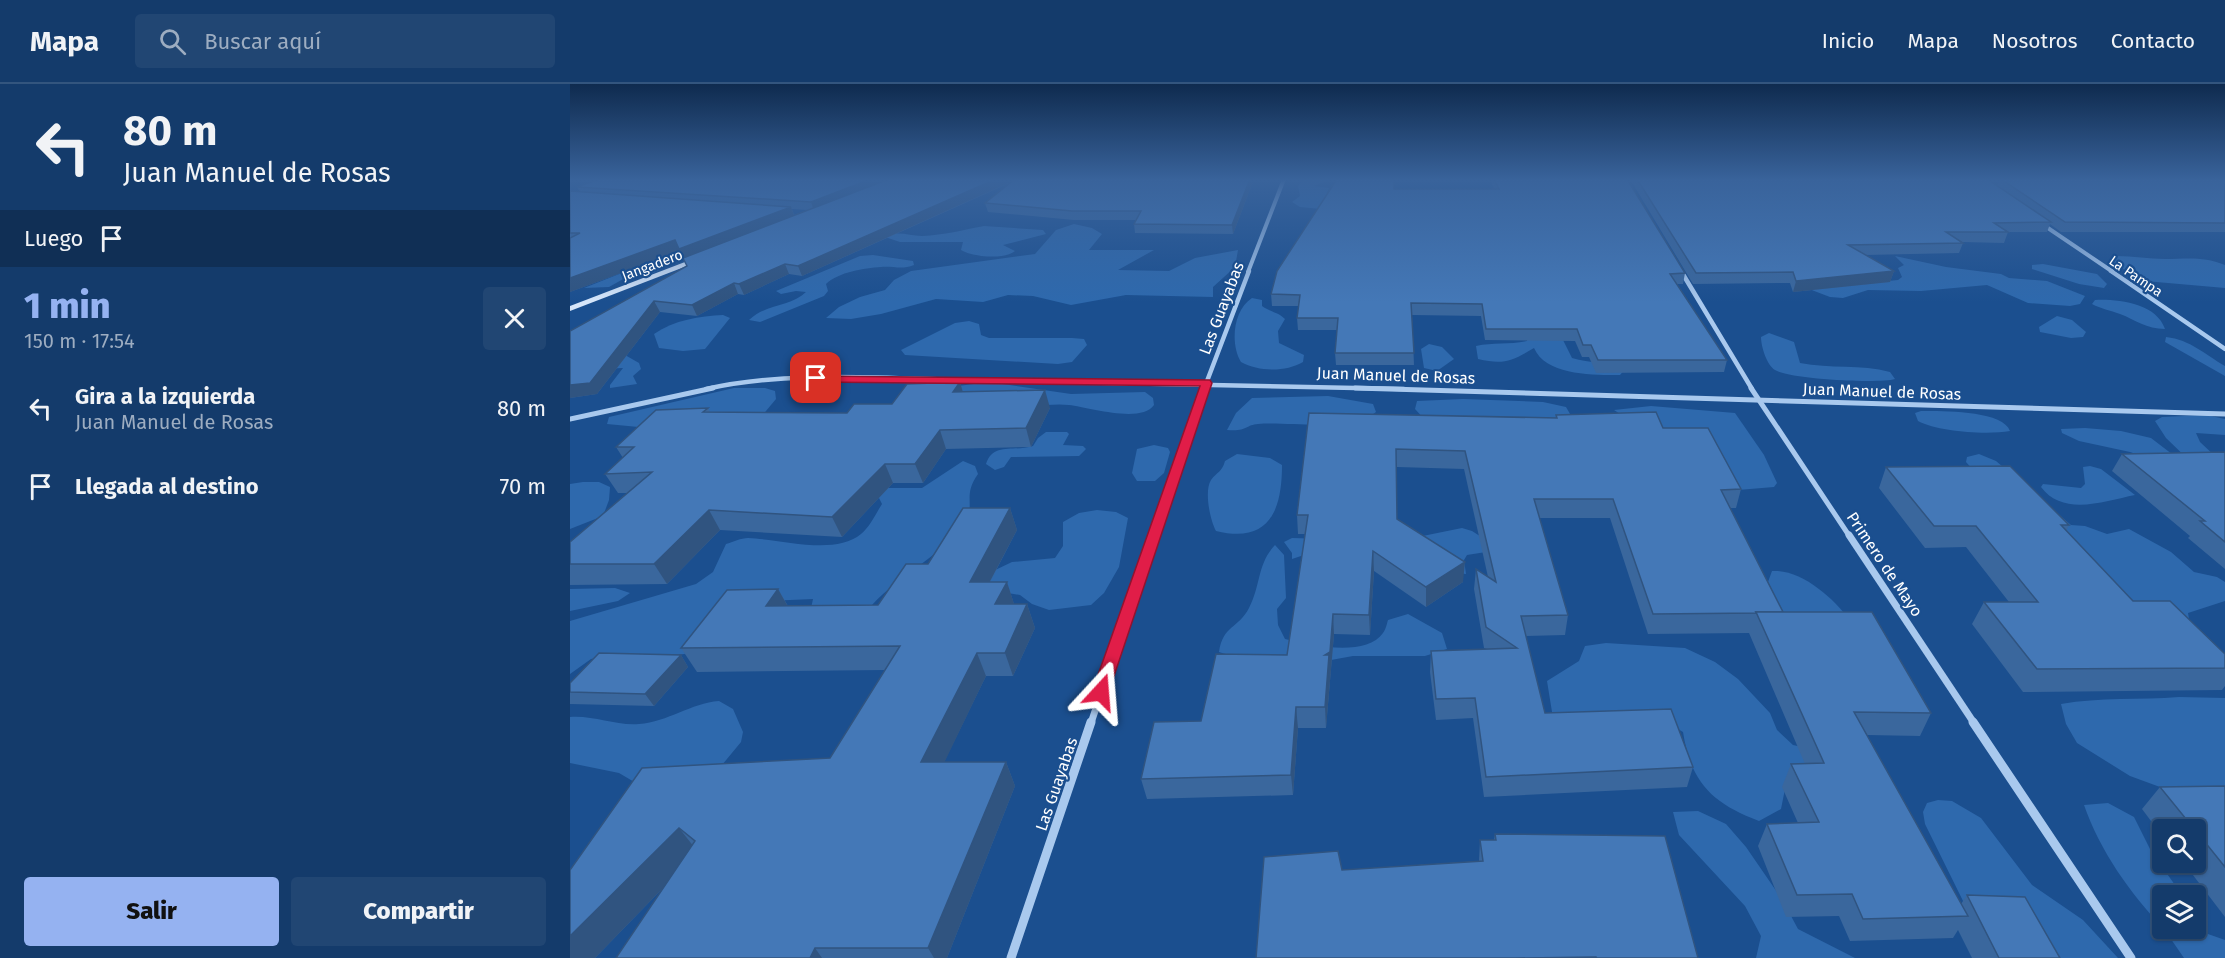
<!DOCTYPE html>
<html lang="es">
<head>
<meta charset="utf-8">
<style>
  :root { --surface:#143b6b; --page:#214673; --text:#f1f3f6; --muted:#9dadc1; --line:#33557e; --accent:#95b2f1 }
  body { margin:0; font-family:"Fira Sans",sans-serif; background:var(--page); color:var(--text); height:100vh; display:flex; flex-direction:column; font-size:22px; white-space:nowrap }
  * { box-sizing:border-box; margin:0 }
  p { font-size:20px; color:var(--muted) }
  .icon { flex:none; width:33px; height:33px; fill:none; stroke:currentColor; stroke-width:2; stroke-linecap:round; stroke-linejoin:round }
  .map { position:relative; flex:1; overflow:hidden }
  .drawer { display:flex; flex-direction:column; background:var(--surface); width:570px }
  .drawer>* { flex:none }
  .banner { background:#143b6b; color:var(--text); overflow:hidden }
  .controls { position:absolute; left:1582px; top:735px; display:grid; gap:12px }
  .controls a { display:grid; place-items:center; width:54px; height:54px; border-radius:6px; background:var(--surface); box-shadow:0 2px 4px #0004,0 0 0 2px var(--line); font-size:30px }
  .pin { position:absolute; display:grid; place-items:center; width:51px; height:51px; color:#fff; margin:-26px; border-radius:12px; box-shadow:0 3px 9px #0006 }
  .me { position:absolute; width:66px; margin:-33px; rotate:19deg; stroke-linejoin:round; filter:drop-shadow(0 0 4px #0008) }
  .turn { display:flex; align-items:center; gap:21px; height:126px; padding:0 24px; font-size:27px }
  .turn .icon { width:78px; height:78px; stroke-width:2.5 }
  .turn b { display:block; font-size:42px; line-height:51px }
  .then { display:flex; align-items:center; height:57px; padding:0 24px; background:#0003; gap:12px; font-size:22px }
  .round { display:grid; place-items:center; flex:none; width:63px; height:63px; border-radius:6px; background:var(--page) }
  .head { display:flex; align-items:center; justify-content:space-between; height:102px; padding:0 24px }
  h1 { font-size:36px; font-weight:800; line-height:45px; color:var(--accent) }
  .cta { display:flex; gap:12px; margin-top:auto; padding:12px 24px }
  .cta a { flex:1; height:69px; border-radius:6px; background:var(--accent); color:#111; font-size:24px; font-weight:800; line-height:69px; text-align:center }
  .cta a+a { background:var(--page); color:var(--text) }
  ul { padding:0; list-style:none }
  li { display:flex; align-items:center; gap:18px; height:78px; padding:0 24px }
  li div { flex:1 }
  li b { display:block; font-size:22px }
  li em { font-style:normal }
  header { display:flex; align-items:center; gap:36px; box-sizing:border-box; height:84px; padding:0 30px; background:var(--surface); border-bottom:2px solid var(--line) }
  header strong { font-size:28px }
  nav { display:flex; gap:33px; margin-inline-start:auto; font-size:21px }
  .search { width:420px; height:54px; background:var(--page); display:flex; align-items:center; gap:15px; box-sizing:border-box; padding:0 21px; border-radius:6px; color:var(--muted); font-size:22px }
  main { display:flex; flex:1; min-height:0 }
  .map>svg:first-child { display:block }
  .green { fill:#2e69ad }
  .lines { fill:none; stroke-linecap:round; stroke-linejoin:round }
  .street-far4 { stroke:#a9c9ee; stroke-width:4 }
  .street-far3 { stroke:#a9c9ee; stroke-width:4.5 }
  .street-far2 { stroke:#a9c9ee; stroke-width:5 }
  .street-far1 { stroke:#a9c9ee; stroke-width:7 }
  .street { stroke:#a9c9ee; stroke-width:9 }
  .secondary { fill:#d6e6fa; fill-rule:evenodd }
  .wall { fill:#3a679d; fill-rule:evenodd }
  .shaded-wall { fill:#305480 }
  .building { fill:#4478b7; stroke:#305480; stroke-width:1.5 }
  .route { fill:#e11d48; stroke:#92132f; stroke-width:1.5 }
  .labels { text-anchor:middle; stroke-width:4.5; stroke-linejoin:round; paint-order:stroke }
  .far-street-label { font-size:14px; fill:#fff; stroke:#1b4f8f }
  .street-label { font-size:16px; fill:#fff; stroke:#1b4f8f }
</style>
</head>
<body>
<header>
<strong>Mapa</strong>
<div class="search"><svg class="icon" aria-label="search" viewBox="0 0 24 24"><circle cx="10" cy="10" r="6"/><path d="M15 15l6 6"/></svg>Buscar aquí</div>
<nav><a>Inicio</a><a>Mapa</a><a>Nosotros</a><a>Contacto</a></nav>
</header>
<main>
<section class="drawer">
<div class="banner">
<div class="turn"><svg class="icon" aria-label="left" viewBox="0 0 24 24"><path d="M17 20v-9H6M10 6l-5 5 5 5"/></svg><div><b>80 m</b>Juan Manuel de Rosas</div></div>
<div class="then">Luego<svg class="icon" aria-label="arrive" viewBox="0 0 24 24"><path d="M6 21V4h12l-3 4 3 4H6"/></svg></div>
</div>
<div class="head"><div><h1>1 min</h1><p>150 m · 17:54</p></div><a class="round"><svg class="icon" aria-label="close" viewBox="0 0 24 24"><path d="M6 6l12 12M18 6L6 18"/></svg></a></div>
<ul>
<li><svg class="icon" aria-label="left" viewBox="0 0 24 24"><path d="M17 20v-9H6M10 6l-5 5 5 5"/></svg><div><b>Gira a la izquierda</b><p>Juan Manuel de Rosas</p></div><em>80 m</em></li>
<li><svg class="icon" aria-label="arrive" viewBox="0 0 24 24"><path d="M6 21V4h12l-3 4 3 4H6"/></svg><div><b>Llegada al destino</b></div><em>70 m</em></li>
</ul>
<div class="cta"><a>Salir</a><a>Compartir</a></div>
</section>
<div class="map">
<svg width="1655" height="874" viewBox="0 0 1655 874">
  <rect width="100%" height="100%" fill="#1b4f8f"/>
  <g class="green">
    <polygon points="733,95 762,95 744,102 759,104 751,125 730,123 722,118 730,112 728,102"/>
    <polygon points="504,140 522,144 532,150 519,166 584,166 548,186 599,187 625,174 668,166 665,183 643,203 643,213 556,211 501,221 463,212 438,211 413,218 366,215 311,230 281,235 256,234 269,223 290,213 315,206 324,196 341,187 465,170 486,146"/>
    <path d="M414 142 473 146 476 150 433 161 445 167C434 176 403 173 391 166L393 158H330L315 153C326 146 339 152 352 152 374 151 393 146 414 142Z"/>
    <path d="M303 171 343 177 344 181C332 186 324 182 311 183 294 184 269 188 256 200L258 207 254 212 190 238 179 236C197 219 221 223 236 208L226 207 211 210 206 207 290 172Z"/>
    <polygon points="1325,172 1376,183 1431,190 1439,194 1477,197 1515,212 1510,220 1500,222 1458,219 1417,201 1351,207 1298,206 1273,214 1260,213 1239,205 1328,196 1332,193 1328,184 1334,181"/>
    <path d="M1547 172C1563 172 1579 175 1595 175 1617 175 1633 172 1655 181V204L1575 197 1541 178V174Z"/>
    <polygon points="92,173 99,177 97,182 83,189 62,190 39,203 14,204"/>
    <polygon points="1473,180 1527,190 1537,200 1534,204 1509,200 1462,185 1462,181"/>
    <path d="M682 214 692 216V222C700 228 708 228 715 235L708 247 709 259 734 271 733 278C716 288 689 288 671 278 660 260 663 226 682 214Z"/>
    <path d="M1525 216C1548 215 1586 219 1595 245 1576 245 1566 236 1550 230 1540 226 1531 225 1522 220Z"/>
    <path d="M153 231 160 234 135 265 113 267 89 264 84 250C104 236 130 232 153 231Z"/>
    <polygon points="1487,232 1502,236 1516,248 1513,253 1501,254 1470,248 1469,243"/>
    <polygon points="399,237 409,240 411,251 419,254 502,254 514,255 517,261 502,278 488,280 335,271 331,266 385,239"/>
    <path d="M1199 249 1224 258 1230 279C1260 285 1291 280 1320 288L1325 295C1308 300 1219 295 1205 286 1197 281 1191 263 1191 253Z"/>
    <path d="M958 251 993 256 1002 274C1020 280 1038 277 1056 284L1050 291C1024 291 976 292 964 264 942 277 934 281 908 275L906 262C923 258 940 261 957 257Z"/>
    <path d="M1596 253C1621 256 1634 270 1655 282V292L1595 258Z"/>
    <polygon points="859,260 872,263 884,275 867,287 854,284 851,265"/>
    <polygon points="55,271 69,279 71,285 63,292 67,300 40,304 40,301 53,284 30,285 0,276"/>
    <path d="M419 298 501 310 575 308 583 314 584 321C571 340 518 323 499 321 484 319 468 323 452 321 430 320 409 316 387 313L388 302Z"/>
    <polygon points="164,304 195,304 205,307 206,315 186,339 79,344 37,340 39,333"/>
    <path d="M758 312 803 320 806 328C781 349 718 337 688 340 675 341 677 348 657 346L666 329 682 314Z"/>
    <polygon points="893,315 973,318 996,323 1003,335 855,336 845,325 847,317"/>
    <polygon points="1081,322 1165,329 1194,371 1207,399 1204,403 1168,406 1044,326"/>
    <path d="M1351 327C1370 327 1433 326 1440 347 1417 351 1369 348 1348 337L1345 329Z"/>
    <polygon points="1636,331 1655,335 1655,351 1626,349 1630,358 1647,374 1624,381 1596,354 1585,337 1592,333"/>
    <polygon points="1515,344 1551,347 1581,354 1628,390 1560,368 1509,357 1492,349 1491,345"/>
    <path d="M476 348H497L499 350 493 361 513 362 516 365 509 372 441 373 434 383 425 386 416 380C423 358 445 368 463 362L468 354Z"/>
    <polygon points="584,361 598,364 600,368 594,389 585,397 567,397 562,389 567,365"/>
    <path d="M667 370 700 374 712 381C712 427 699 460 646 447 640 436 634 407 641 396 647 388 652 388 655 377Z"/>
    <polygon points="1409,370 1426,377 1501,441 1515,442 1537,450 1559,445 1601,468 1624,488 1647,493 1655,498 1655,517 1618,529 1619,535 1575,531 1404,387 1396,378 1397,373"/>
    <path d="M393 377 405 382 408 390C392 412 406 421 395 437 369 476 325 492 296 528L240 529 243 515 197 517 121 569 93 573 49 571 21 575 0 590V537L126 500 143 488 156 460C163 458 171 454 178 454 210 455 265 472 291 450 300 443 306 429 312 420L308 412 315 404H352Z"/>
    <path d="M1520 382 1531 385 1565 411C1535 417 1493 433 1471 403L1473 400 1511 404 1515 400 1513 383Z"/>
    <polygon points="13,398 29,398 40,403 39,416 33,432 0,445 0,400"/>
    <polygon points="527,426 546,428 558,434 549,483 534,509 521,521 479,526 462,520 450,511 432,508 418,501 421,488 442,478 485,474 493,462 493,438 509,429"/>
    <polygon points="892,444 902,447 916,456 916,468 897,471 894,476 896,490 740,469 722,475 722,469 714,458 722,454 828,457"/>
    <path d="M705 461 714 471 716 514 707 525 708 541 715 555C739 561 796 574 813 549 816 545 817 539 818 536L838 530 872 549 877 565 855 572H783L761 576 668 574 649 568C653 541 668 545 679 524 691 501 687 480 705 461Z"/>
    <path d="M1202 487C1231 485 1263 514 1279 535L1216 533 1198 498Z"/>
    <polygon points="45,504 60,509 48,517 0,527 0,505"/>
    <path d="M1036 559 1115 564 1145 578 1168 595 1200 629 1207 646 1223 661 1251 667 1215 705 1211 725 1189 737C1142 719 1121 699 1113 648L1101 641 983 634 977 597 1009 577 1015 562Z"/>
    <path d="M1609 613 1655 614V707L1590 703 1560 692 1507 659 1496 640 1491 620C1530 613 1570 616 1609 613Z"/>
    <path d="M149 617 163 625 173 648 171 658 152 681 66 699 49 689 0 679V633C23 631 46 642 69 640 98 638 121 619 149 617Z"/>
    <polygon points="1368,716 1382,717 1411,734 1462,801 1513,836 1548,874 1476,874 1394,819 1355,740 1353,728 1357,719"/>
    <path d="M1538 719 1564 733 1581 767 1612 811 1593 812V844C1560 809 1530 767 1514 721Z"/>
    <polygon points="1128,727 1156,740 1176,763 1213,817 1228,845 1285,874 1186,874 1191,852 1175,822 1109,751 1103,728"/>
    <polygon points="1626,832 1638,850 1655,856 1655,874 1614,874 1594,845 1626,844"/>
  </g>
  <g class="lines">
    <g class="street-far4">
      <polyline points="1472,140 1543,188"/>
      <polyline points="1110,186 1111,188"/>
      <polyline points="678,188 714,95"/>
    </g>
    <g class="street-far3">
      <polyline points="1111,187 1182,305"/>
      <polyline points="1541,187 1655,265"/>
      <path d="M136 305C220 286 312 295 398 296 544 298 689 301 834 305"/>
      <polyline points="634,305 679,187"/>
    </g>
    <g class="street-far2">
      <polyline points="785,304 1655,330"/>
      <polyline points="1181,304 1280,453"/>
      <polyline points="0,335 143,304"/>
      <polyline points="584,453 634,304"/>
    </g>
    <g class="street-far1">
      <polyline points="1279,451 1404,639"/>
      <polyline points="521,639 584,451"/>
    </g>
    <g class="street">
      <polyline points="1403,638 1561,874"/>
      <polyline points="441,874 521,638"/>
    </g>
    <polygon class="secondary" points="128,173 135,175 0,227 0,222"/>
  </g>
  <g class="wall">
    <path d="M30 95H684L663 150 565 149 564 140 566 136H504L418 128 415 119 442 98 232 192 219 190 174 211 168 210 127 232 90 228 27 310 0 314 117 182 110 167 0 208V107L10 108 7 103ZM222 125 238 126 224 131Z"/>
    <polygon points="920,95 1057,95 1115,189 1113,200 1107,200 1157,276 1154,288 1026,289 1019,273 1012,273 1005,257 915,256 911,232 842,231 844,281 766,281 765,269 767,246 728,246 727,234 729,222 702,222 701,210 824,105 924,105"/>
    <polygon points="1060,95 1417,95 1427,102 1430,95 1655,97 1655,148 1491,148 1480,140 1477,148 1438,148 1434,159 1392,158 1393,159 1389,169 1295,171 1324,187 1320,198 1223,208 1220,199 1123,200"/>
    <polygon points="390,298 393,308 480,324 461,363 376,365 353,399 323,399 272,453 150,446 97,500 0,501 0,458 57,409 48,409 35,390 53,374 46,363 138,324 140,328 277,329 322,320"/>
    <polygon points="739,329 986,334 986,331 1093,344 1171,405 1166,424 1160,424 1213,528 1361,629 1350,652 1297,651 1391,820 1397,811 1490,874 1402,874 1388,846 1383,854 1280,857 1269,832 1216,833 1188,762 1197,740 1228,739 1212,703 1221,680 1235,680 1179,549 1078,550 1040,434 969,434 998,531 995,551 956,552 975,629 1123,683 1117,703 914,713 903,634 866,636 860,588 861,567 917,565 914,564 904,505 906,485 918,493 894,385 827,383 827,435 893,498 856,523 804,487 800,551 764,550 756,644 728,644 723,711 577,715 571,695 631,637 717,571 735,450 728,450 727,431"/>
    <polygon points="1655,368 1655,485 1618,454 1620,452 1542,387 1552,370"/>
    <polygon points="1316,383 1499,441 1496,447 1563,517 1655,570 1655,602 1652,606 1453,608 1402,540 1414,518 1439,518 1396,463 1355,464 1309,404"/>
    <polygon points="440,424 447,446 420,498 437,498 444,520 457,520 465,544 443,592 416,592 374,678 436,678 445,702 377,874 46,874 95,802 25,874 0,874 0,786 260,674 315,586 127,588 111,564 208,505 218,522 308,521 358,480"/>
    <polygon points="111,571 118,583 84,622 0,620 0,599"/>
    <polygon points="1655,702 1655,833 1613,778 1626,778 1626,746 1593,746 1593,753 1572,725 1590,703"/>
    <polygon points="925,750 1128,874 686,874 772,786 909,777 910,756 924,756"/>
  </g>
  <g class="shaded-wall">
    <polygon points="301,95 327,95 244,127 241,118"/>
    <polygon points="426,95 447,95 232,192 228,182"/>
    <polygon points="680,95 684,95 663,150 662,141"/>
    <polygon points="221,123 225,134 114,176 110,167 0,208 0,194 105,156"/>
    <polygon points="215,180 219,190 174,211 169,200"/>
    <polygon points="1324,187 1320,198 1223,208 1226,197"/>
    <polygon points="164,199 168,210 127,232 122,221"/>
    <polygon points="84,217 90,228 27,310 0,314 0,301"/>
    <polygon points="390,298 395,316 383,308"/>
    <polygon points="475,306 480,324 461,363 456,344"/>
    <polygon points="370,346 376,365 353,399 345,380"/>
    <polygon points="315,380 323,399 272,453 262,433"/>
    <polygon points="440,424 447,446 408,520 400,498"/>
    <polygon points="139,426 150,446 97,500 84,480"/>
    <polygon points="803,467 804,487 800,551 799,531"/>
    <polygon points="895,478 893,498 856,523 856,503"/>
    <polygon points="437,498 444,520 425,520"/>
    <polygon points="208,505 221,528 196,522"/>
    <polygon points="457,520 465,544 443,592 435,569"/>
    <polygon points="763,530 764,550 756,644 755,623 755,571"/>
    <polygon points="407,569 416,592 363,702 351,678"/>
    <polygon points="111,571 118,583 84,622 75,610"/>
    <polygon points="726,623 728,644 723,711 721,691"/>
    <polygon points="436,678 445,702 377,874 364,874 358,864"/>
    <polygon points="109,744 128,768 25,874 0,874 0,852"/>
    <polygon points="245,864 252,874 240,874"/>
  </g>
  <g class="building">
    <polygon points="30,95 301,95 241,118 7,103"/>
    <polygon points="319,95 426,95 228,182 215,180 169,200 164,199 122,221 84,217 20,299 0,301 0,247 117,182 113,174"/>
    <polygon points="445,95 680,95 662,141 564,140 571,127 502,127 415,119"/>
    <polygon points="767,95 824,95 824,105 929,105 924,95 1057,95 1115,189 1100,190 1157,276 1028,276 1021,261 1013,261 1007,245 916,245 912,220 841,219 844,269 765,269 768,234 727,234 730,211 701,210 707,187"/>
    <polygon points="1067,95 1417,95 1481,138 1424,139 1438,148 1376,148 1393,159 1278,161 1324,187 1226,197 1223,188 1126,189"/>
    <polygon points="1431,95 1651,95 1655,97 1655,139 1495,138"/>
    <polygon points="0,107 221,123 109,165 105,156 0,194 0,154 10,149 0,149"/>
    <polygon points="390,298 383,308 475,306 456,344 370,346 345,380 315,380 262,433 139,426 84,480 0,480 0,458 82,388 35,390 64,363 46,363 86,326 138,324 133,328 277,329 284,320 322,320 337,300"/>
    <polygon points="1086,328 1093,344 1138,344 1171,405 1151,406 1213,528 1186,528 1187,529 1083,530 1043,415 964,415 998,531 951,532 975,629 1101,625 1123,683 916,693 905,614 866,615 861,567 947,564 916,543 906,485 926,498 895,367 826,365 827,435 895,478 856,503 803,467 799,531 763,530 760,568 755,571 759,571 755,623 726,623 721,691 571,695 584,638 631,637 646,570 717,571 738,431 727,431 739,329 987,334 986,331"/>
    <polygon points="1655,368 1655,458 1630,437 1635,437 1552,370"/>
    <polygon points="1440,382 1499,441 1491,441 1563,517 1600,517 1655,570 1655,584 1467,585 1414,518 1468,518 1406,442 1364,442 1316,383"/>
    <polygon points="393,424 440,424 400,498 437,498 425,520 457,520 435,569 407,569 351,678 436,678 358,864 245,864 240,874 46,874 125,757 109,744 0,852 0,786 72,684 260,674 330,562 111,564 157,506 208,505 196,522 308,521 336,480 358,480"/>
    <polygon points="1186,528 1302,528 1361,629 1284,628 1398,832 1293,835 1282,810 1227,811 1197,740 1249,738 1221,680 1254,679"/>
    <polygon points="29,569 111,571 75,610 0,608 0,599"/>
    <polygon points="1655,702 1655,783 1626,747 1626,746 1625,746 1590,703"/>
    <polygon points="925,750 1095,752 1128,874 1027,874 1026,873 946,874 686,874 694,773 768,767 772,786 913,777 910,756 926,756"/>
    <polygon points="1397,811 1455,813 1490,874 1429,874"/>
  </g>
  <linearGradient id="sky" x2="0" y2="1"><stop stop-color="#0f2b4f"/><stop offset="0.44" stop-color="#39639b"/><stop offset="1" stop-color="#39639b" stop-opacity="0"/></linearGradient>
  <rect width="1655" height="218" fill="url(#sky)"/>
  <polygon class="route" points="242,292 640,296 642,299 537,613 525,613 522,608 630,302 246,298 242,297"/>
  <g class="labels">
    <g class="far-street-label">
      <text transform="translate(82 181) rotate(-21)" y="5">Jangadero</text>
      <text transform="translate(1566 192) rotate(34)" y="5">La Pampa</text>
    </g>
    <g class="street-label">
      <text transform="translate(651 224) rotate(-69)" y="6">Las Guayabas</text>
      <text transform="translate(826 291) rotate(2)" y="6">Juan Manuel de Rosas</text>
      <text transform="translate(1312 307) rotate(2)" y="6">Juan Manuel de Rosas</text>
      <text transform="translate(1315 480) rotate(56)" y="6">Primero de Mayo</text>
      <text transform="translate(486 700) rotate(-71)" y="6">Las Guayabas</text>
    </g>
  </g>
</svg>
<div class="controls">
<a><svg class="icon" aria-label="search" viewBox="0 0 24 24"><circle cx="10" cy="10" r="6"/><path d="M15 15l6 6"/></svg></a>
<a><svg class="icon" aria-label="layers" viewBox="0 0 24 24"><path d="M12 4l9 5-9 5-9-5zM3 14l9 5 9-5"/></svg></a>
</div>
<div class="pin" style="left:246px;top:294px;background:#d93025"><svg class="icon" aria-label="arrive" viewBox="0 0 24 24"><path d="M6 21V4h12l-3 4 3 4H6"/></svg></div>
<svg class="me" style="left:531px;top:608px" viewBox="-20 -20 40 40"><path d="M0-17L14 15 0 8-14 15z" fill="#e11d48" stroke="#fff" stroke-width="4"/></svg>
</div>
</main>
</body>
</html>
